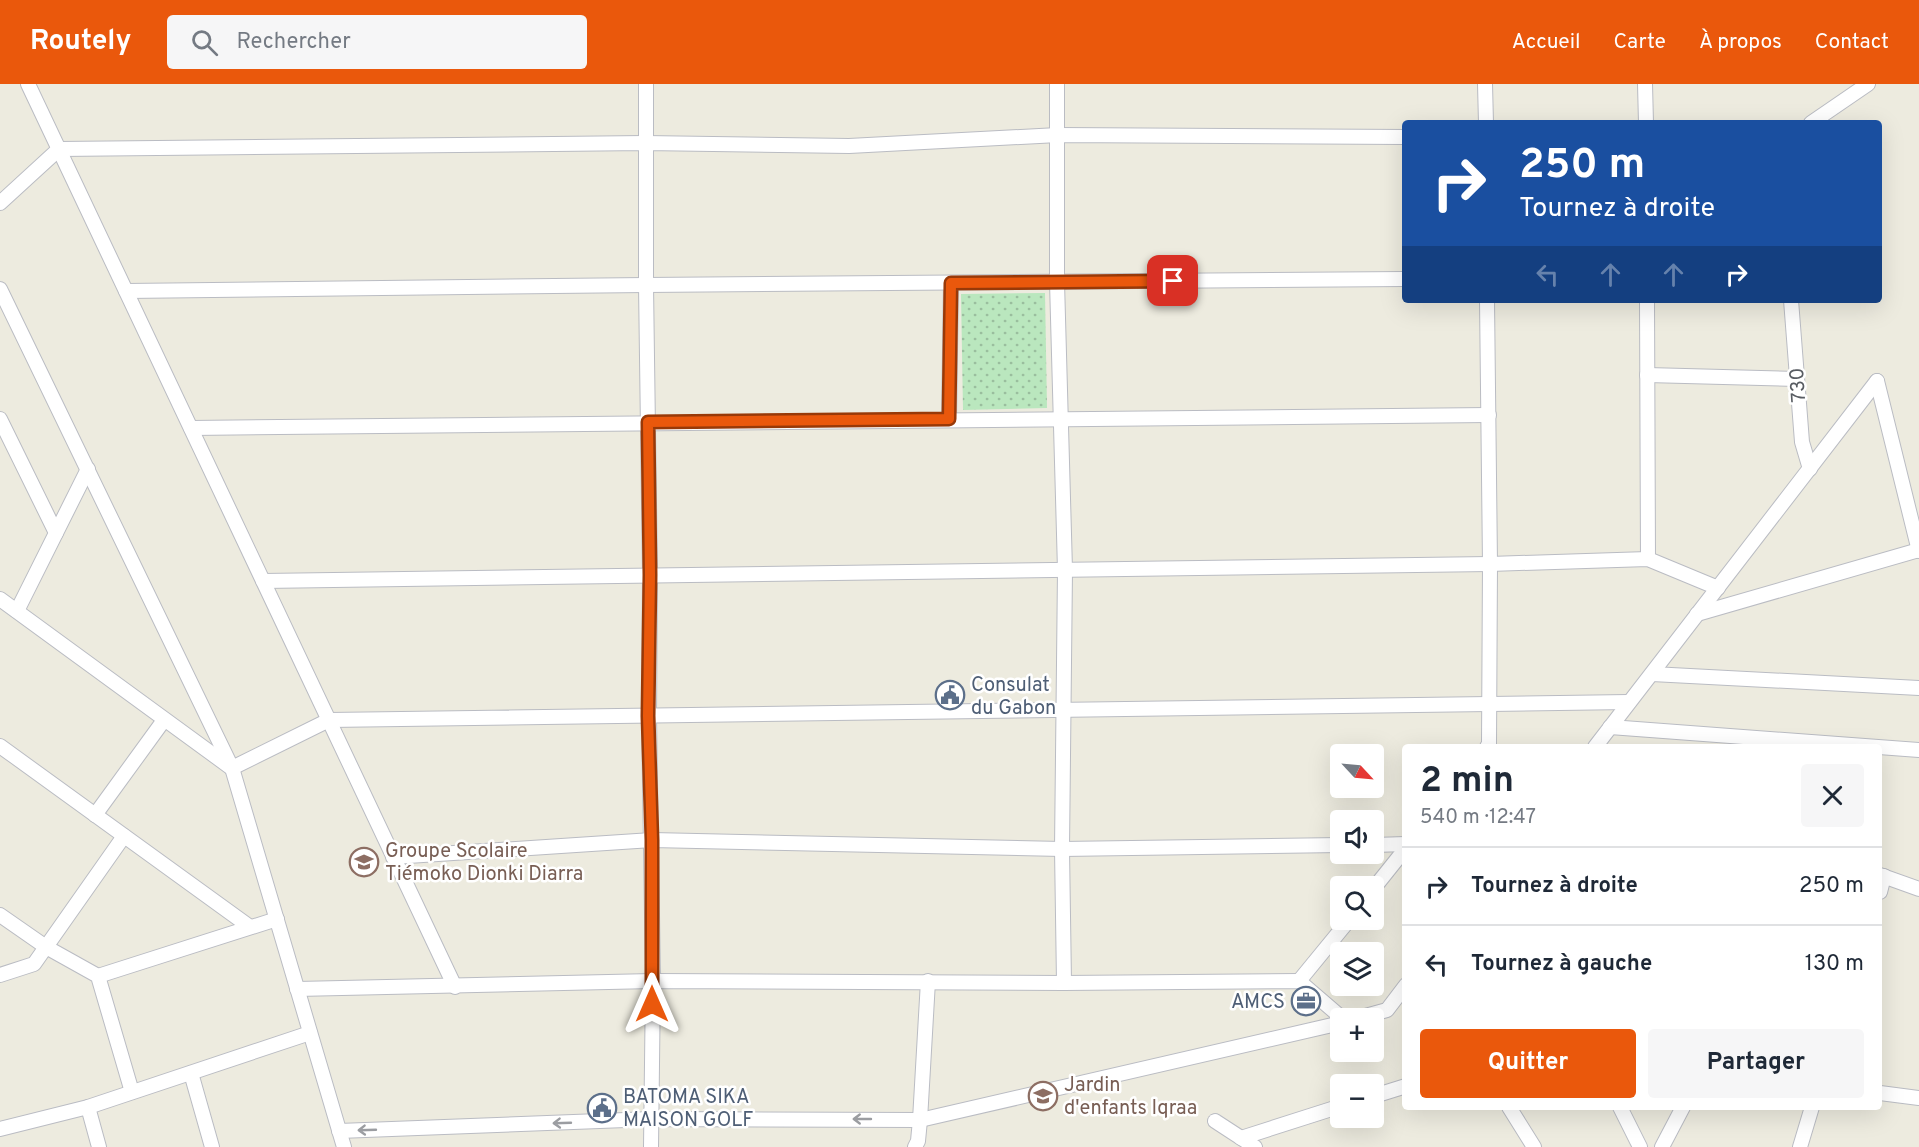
<!DOCTYPE html>
<html lang="fr">
<head>
<meta charset="utf-8">
<style>
  :root { --surface:#fff; --page:#f6f6f7; --text:#1f2937; --muted:#747a83; --line:#e0e1e3; --accent:#ea580c }
  body { margin:0; font-family:Overpass,sans-serif; background:var(--page); color:var(--text); height:100vh; display:flex; flex-direction:column; font-size:22px; white-space:nowrap }
  * { box-sizing:border-box; margin:0 }
  p { font-size:20px; color:var(--muted) }
  .icon { flex:none; width:33px; height:33px; fill:none; stroke:currentColor; stroke-width:2; stroke-linecap:round; stroke-linejoin:round }
  .map { position:relative; flex:1; overflow:hidden }
  .side { position:absolute; left:1402px; top:660px; width:480px; height:366px; display:flex; flex-direction:column; background:var(--surface); border-radius:6px; box-shadow:0 6px 24px #0002 }
  .side>* { flex:none }
  .banner { position:absolute; left:1402px; top:36px; width:480px; height:183px; border-radius:6px; box-shadow:0 6px 24px #0002; background:#1a4fa0; color:#fff; overflow:hidden }
  .needle { width:39px; rotate:116deg }
  .controls { position:absolute; left:1330px; top:660px; display:grid; gap:12px }
  .controls a { display:grid; place-items:center; width:54px; height:54px; border-radius:6px; background:var(--surface); box-shadow:0 6px 24px #0002; font-size:30px }
  .pin { position:absolute; display:grid; place-items:center; width:51px; height:51px; color:#fff; margin:-26px; border-radius:12px; box-shadow:0 3px 9px #0006 }
  .me { position:absolute; width:66px; margin:-33px; rotate:0deg; stroke-linejoin:round; filter:drop-shadow(0 0 4px #0008) }
  .turn { display:flex; align-items:center; gap:21px; height:126px; padding:0 18px; font-size:27px }
  .turn .icon { width:78px; height:78px; stroke-width:2.5 }
  .turn b { display:block; font-size:42px; line-height:51px }
  .lanes { display:flex; align-items:center; height:57px; padding:0 18px; background:#0003; justify-content:center; gap:30px; direction:ltr }
  .lanes .off { opacity:.35 }
  .round { display:grid; place-items:center; flex:none; width:63px; height:63px; border-radius:6px; background:var(--page) }
  .summary { display:flex; align-items:center; justify-content:space-between; height:102px; padding:0 18px }
  h1 { font-size:36px; font-weight:700; line-height:45px }
  .cta { display:flex; gap:12px; margin-top:auto; padding:12px 18px }
  .cta a { flex:1; height:69px; border-radius:6px; background:var(--accent); color:#fff; font-size:24px; font-weight:700; line-height:69px; text-align:center }
  .cta a+a { background:var(--page); color:var(--text) }
  ul { padding:0; list-style:none }
  li { display:flex; align-items:center; gap:18px; height:78px; padding:0 18px; border-top:2px solid var(--line) }
  li div { flex:1 }
  li b { display:block; font-size:22px }
  li em { font-style:normal }
  header { display:flex; align-items:center; gap:36px; box-sizing:border-box; height:84px; padding:0 30px; background:var(--accent); color:#fff }
  header strong { font-size:28px }
  nav { display:flex; gap:33px; margin-inline-start:auto; font-size:21px }
  .search { width:420px; height:54px; background:var(--page); display:flex; align-items:center; gap:15px; box-sizing:border-box; padding:0 21px; border-radius:6px; color:var(--muted); font-size:22px }
  .map>svg:first-child { display:block }
  .green { fill:url(#green-dots) }
  .lines { fill:none; stroke-linecap:round; stroke-linejoin:round }
  .street-casing { stroke:#babcc3; stroke-width:16 }
  .street { stroke:#fff; stroke-width:14 }
  .oneway { stroke:#9b9da1 }
  .route-casing { stroke:#983908; stroke-width:15 }
  .route { stroke:#ea580c; stroke-width:10 }
  .labels { text-anchor:middle; stroke-width:5; stroke-linejoin:round; paint-order:stroke }
  .street-label { font-size:20px; fill:#585c62; stroke:#fff }
  .service-label { font-size:20px; fill:#4e5e75; stroke:#fff; text-anchor:start }
  .education-label { font-size:20px; fill:#785e54; stroke:#fff; text-anchor:start }
</style>
</head>
<body>
<header>
<strong>Routely</strong>
<div class="search"><svg class="icon" aria-label="search" viewBox="0 0 24 24"><circle cx="10" cy="10" r="6"/><path d="M15 15l6 6"/></svg>Rechercher</div>
<nav><a>Accueil</a><a>Carte</a><a>À propos</a><a>Contact</a></nav>
</header>
<div class="map">
<svg width="1919" height="1063" viewBox="0 0 1919 1063">
  <defs>
    <pattern id="green-dots" width="8" height="8" patternUnits="userSpaceOnUse" patternTransform="scale(1.5)"><rect width="8" height="8" fill="#bae7be"/><path d="M2 2h.1M6 6h.1" fill="none" stroke="#9abe9e" stroke-width="1.8" stroke-linecap="round"/></pattern>
  </defs>
  <rect width="100%" height="100%" fill="#edebdf"/>
  <polygon class="green" points="1045,209 1047,324 963,326 961,210"/>
  <g class="lines">
    <g class="street-casing">
      <g id="street">
        <polyline points="28,0 455,903"/>
        <polyline points="646,0 646,201 650,491 649,632 653,897 651,1063"/>
        <polyline points="1057,0 1057,198 1065,486 1062,765 1064,899"/>
        <polyline points="1485,0 1486,39"/>
        <polyline points="1645,0 1646,39"/>
        <polyline points="1811,39 1868,0"/>
        <polyline points="0,119 59,65 645,59 849,62 1058,51 1406,53"/>
        <polyline points="0,205 232,684 344,1063"/>
        <polyline points="126,207 646,201 1406,195"/>
        <polyline points="1647,216 1648,475"/>
        <polyline points="1791,216 1802,358 1810,385"/>
        <polyline points="1647,291 1797,295"/>
        <polyline points="1877,297 1919,467"/>
        <polyline points="0,335 56,449"/>
        <polyline points="949,335 951,199"/>
        <polyline points="191,344 1489,331"/>
        <polyline points="263,497 1490,480 1648,475 1718,504"/>
        <polyline points="0,515 230,683"/>
        <polyline points="17,527 88,385"/>
        <polyline points="1697,530 1919,466"/>
        <polyline points="1652,590 1919,604"/>
        <polyline points="1610,643 1919,666"/>
        <polyline points="0,662 250,843"/>
        <polyline points="1487,663 1489,660 1490,480 1487,216"/>
        <polyline points="1595,663 1877,297"/>
        <polyline points="232,684 329,636 1629,618"/>
        <polyline points="95,731 164,636"/>
        <polyline points="1374,761 1406,760"/>
        <polyline points="393,773 652,756 1062,765 1341,761"/>
        <polyline points="1880,791 1919,805"/>
        <polyline points="1374,804 1406,764"/>
        <polyline points="1880,808 1884,792"/>
        <polyline points="0,831 46,863 98,892 132,1008"/>
        <polyline points="0,891 34,880 124,752"/>
        <polyline points="98,892 277,835"/>
        <polyline points="1299,897 1349,836"/>
        <polyline points="297,905 653,897 1064,899 1299,897 1342,934"/>
        <polyline points="1358,934 1387,926 1406,901"/>
        <polyline points="191,989 212,1063"/>
        <polyline points="1880,1009 1919,1014"/>
        <polyline points="1374,1012 1406,1002"/>
        <polyline points="88,1023 99,1063"/>
        <polyline points="1509,1023 1534,1063"/>
        <polyline points="1620,1023 1640,1063"/>
        <polyline points="1215,1037 1255,1063"/>
        <polyline points="0,1045 88,1023 310,949"/>
        <polyline points="339,1047 652,1035 920,1036 1341,939"/>
        <polyline points="1241,1054 1341,1022"/>
        <polyline points="915,1063 918,1057 920,1036 928,897"/>
        <polyline points="1662,1063 1683,1023"/>
        <polyline points="1800,1063 1812,1023"/>
      </g>
    </g>
    <use href="#street" class="street"/>
  </g>
  <defs><path id="oneway-shaft" d="M-6 0H5M1.5-3L5.5 0L1.5 3" fill="none" stroke-width="1.6" stroke-linecap="round" stroke-linejoin="round" transform="scale(1.5)"/></defs>
  <g class="oneway">
    <use href="#oneway-shaft" transform="translate(862 1035) rotate(-180)"/>
    <use href="#oneway-shaft" transform="translate(562 1039) rotate(178)"/>
    <use href="#oneway-shaft" transform="translate(367 1046) rotate(178)"/>
  </g>
  <g class="lines">
    <g class="route-casing">
      <polyline id="route" points="652,920 652,756 648,632 650,491 648,338 949,335 951,199 1173,197"/>
    </g>
    <use href="#route" class="route"/>
  </g>
  <defs>
    <g id="civic-ring" transform="scale(1.5)"><circle r="9.5" fill="#fff" stroke="#5c6f8a" stroke-width="1.5"/><path d="M-.6-6.5H3V-4.5H.6V-3L4-1V1h2V6H-6V1h2V-1L-.6-3ZM-1.2 2.5V6h2.4V2.5Z" fill="#5c6f8a"/></g>
    <g id="school-ring" transform="scale(1.5)"><circle r="9.5" fill="#fff" stroke="#8d6e63" stroke-width="1.5"/><path d="M0-5L7-2L0 1L-7-2ZM-4 1L0 2.5L4 1V4Q0 6-4 4Z" fill="#8d6e63"/></g>
    <g id="office-ring" transform="scale(1.5)"><circle r="9.5" fill="#fff" stroke="#5c6f8a" stroke-width="1.5"/><path d="M-6-3h4V-5.5h4V-3h4V5H-6ZM-1-4.5V-3h2v-1.5ZM-6 0V1H6V0Z" fill="#5c6f8a"/></g>
  </defs>
  <g fill-rule="evenodd">
    <use href="#civic-ring" x="950" y="611"/>
    <use href="#school-ring" x="364" y="778"/>
    <use href="#office-ring" x="1306" y="917"/>
    <use href="#school-ring" x="1043" y="1012"/>
    <use href="#civic-ring" x="602" y="1024"/>
  </g>
  <g class="labels">
    <g class="street-label">
      <text transform="translate(1797 301) rotate(-94)" y="7">730</text>
    </g>
    <g class="service-label">
      <text x="971" y="607">Consulat<tspan x="971" dy="23">du Gabon</tspan></text>
      <text x="1285" y="924" text-anchor="end">AMCS</text>
      <text x="623" y="1019">BATOMA SIKA<tspan x="623" dy="23">MAISON GOLF</tspan></text>
    </g>
    <g class="education-label">
      <text x="385" y="773">Groupe Scolaire<tspan x="385" dy="23">Tiémoko Dionki Diarra</tspan></text>
      <text x="1064" y="1007">Jardin<tspan x="1064" dy="23">d'enfants Iqraa</tspan></text>
    </g>
  </g>
</svg>
<div class="controls">
<a><svg class="needle" viewBox="-14 -14 28 28"><path d="M0-13l5 13h-10z" fill="#e53935"/><path d="M0 13l5-13h-10z" fill="#747a83"/></svg></a>
<a><svg class="icon" aria-label="sound" viewBox="0 0 24 24"><path d="M4 9h4l5-4v14l-5-4H4zM17 9q2 3 0 6"/></svg></a>
<a><svg class="icon" aria-label="search" viewBox="0 0 24 24"><circle cx="10" cy="10" r="6"/><path d="M15 15l6 6"/></svg></a>
<a><svg class="icon" aria-label="layers" viewBox="0 0 24 24"><path d="M12 4l9 5-9 5-9-5zM3 14l9 5 9-5"/></svg></a>
<a>+</a>
<a>−</a>
</div>
<div class="pin" style="left:1173px;top:197px;background:#d93025"><svg class="icon" aria-label="arrive" viewBox="0 0 24 24"><path d="M6 21V4h12l-3 4 3 4H6"/></svg></div>
<svg class="me" style="left:652px;top:920px" viewBox="-20 -20 40 40"><path d="M0-17L14 15 0 8-14 15z" fill="#ea580c" stroke="#fff" stroke-width="4"/></svg>
<div class="banner">
<div class="turn"><svg class="icon" aria-label="right" viewBox="0 0 24 24"><path d="M7 20v-9h11M14 6l5 5-5 5"/></svg><div><b>250 m</b>Tournez à droite</div></div>
<div class="lanes"><svg class="icon off" aria-label="left" viewBox="0 0 24 24"><path d="M17 20v-9H6M10 6l-5 5 5 5"/></svg><svg class="icon off" aria-label="ahead" viewBox="0 0 24 24"><path d="M12 20V5M6 11l6-6 6 6"/></svg><svg class="icon off" aria-label="ahead" viewBox="0 0 24 24"><path d="M12 20V5M6 11l6-6 6 6"/></svg><svg class="icon" aria-label="right" viewBox="0 0 24 24"><path d="M7 20v-9h11M14 6l5 5-5 5"/></svg></div>
</div>
<section class="side">
<div class="summary"><div><h1>2 min</h1><p>540 m · 12:47</p></div><a class="round"><svg class="icon" aria-label="close" viewBox="0 0 24 24"><path d="M6 6l12 12M18 6L6 18"/></svg></a></div>
<ul>
<li><svg class="icon" aria-label="right" viewBox="0 0 24 24"><path d="M7 20v-9h11M14 6l5 5-5 5"/></svg><div><b>Tournez à droite</b></div><em>250 m</em></li>
<li><svg class="icon" aria-label="left" viewBox="0 0 24 24"><path d="M17 20v-9H6M10 6l-5 5 5 5"/></svg><div><b>Tournez à gauche</b></div><em>130 m</em></li>
</ul>
<div class="cta"><a>Quitter</a><a>Partager</a></div>
</section>
</div>
</body>
</html>
